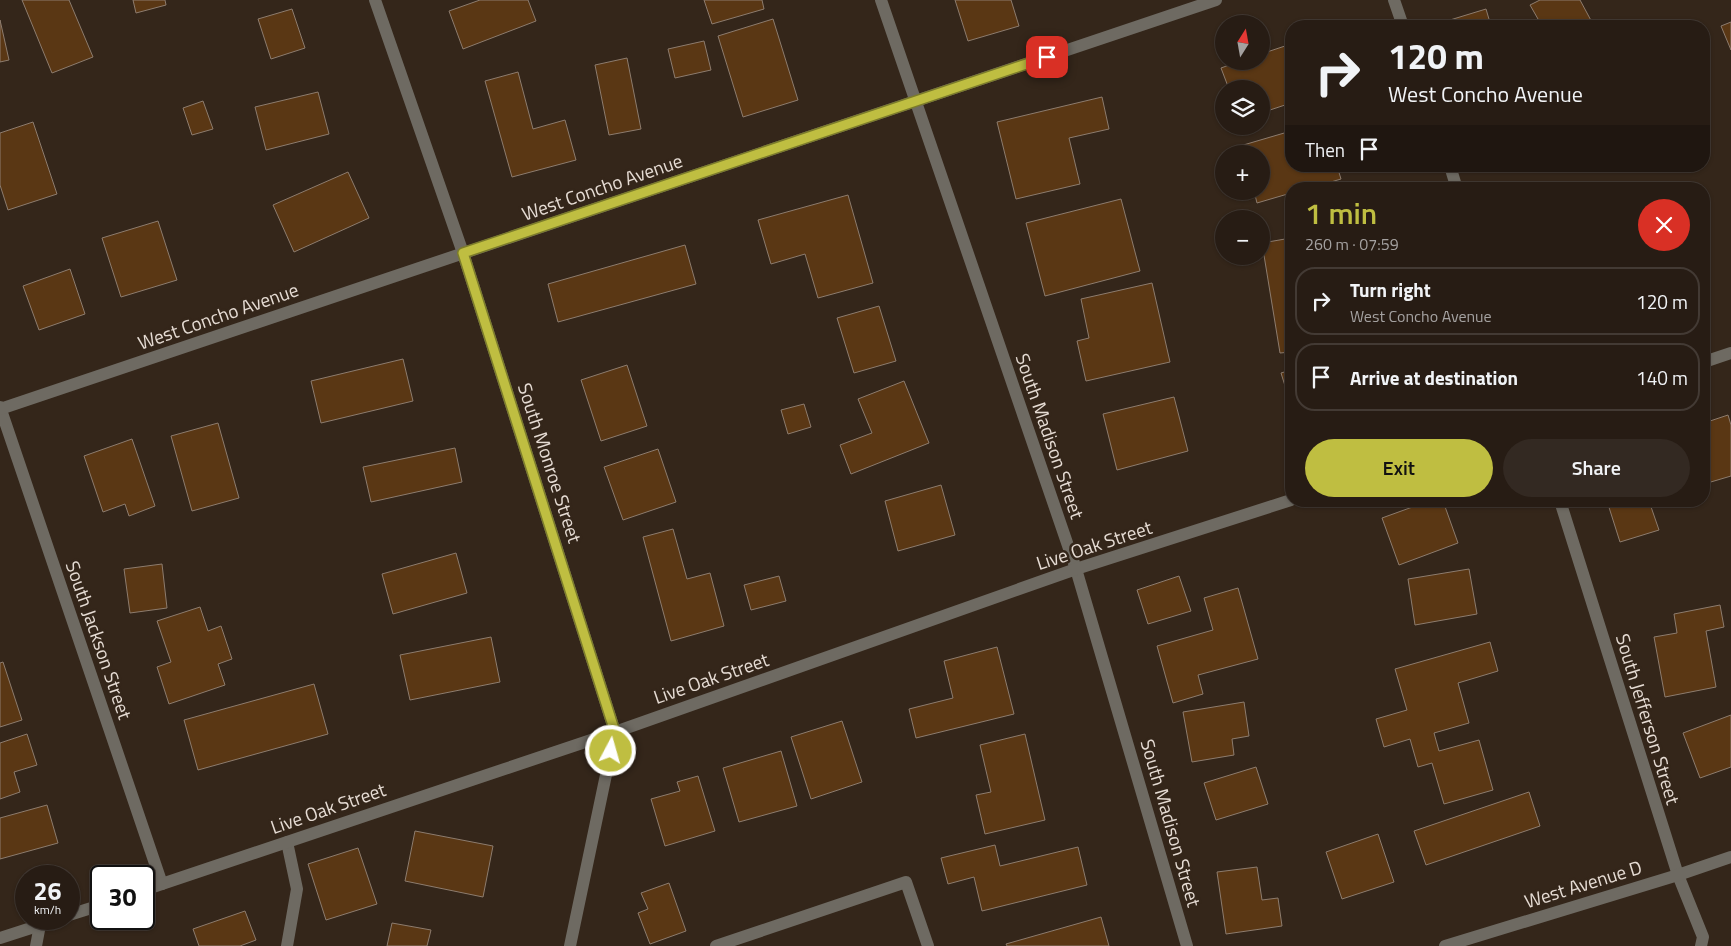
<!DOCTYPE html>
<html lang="en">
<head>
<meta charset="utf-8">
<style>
  :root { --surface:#271c14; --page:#332922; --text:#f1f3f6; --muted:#a4a1a0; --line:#433a34; --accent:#bfbe41 }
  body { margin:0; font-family:"Titillium Web",sans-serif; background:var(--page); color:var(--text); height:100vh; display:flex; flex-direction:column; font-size:19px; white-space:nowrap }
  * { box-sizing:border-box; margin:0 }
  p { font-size:16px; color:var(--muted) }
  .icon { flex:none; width:28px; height:28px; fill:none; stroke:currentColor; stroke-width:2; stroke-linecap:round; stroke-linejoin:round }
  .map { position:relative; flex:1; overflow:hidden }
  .sheet { position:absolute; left:1285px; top:182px; width:425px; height:325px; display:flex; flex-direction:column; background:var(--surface); border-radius:20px; box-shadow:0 1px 4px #0004,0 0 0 1px var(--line) }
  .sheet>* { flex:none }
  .banner { position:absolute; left:1285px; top:20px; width:425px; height:152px; border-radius:20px; box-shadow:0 1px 4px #0004,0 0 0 1px var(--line); background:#271c14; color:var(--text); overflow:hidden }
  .needle { width:32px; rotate:11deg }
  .controls { position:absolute; left:1215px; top:15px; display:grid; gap:10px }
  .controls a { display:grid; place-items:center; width:55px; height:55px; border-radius:50%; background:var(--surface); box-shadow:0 1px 4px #0004,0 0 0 1px var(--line); font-size:25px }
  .speed { position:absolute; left:15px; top:865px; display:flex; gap:10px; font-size:25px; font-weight:700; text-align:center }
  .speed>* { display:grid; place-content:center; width:65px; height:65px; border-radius:50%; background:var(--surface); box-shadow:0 1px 4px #0004,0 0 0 1px var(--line); line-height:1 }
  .speed small { font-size:12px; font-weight:400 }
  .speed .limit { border:2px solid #111; border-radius:8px; background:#fff; color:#111 }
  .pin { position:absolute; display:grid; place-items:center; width:42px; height:42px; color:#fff; margin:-21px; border-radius:10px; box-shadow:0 2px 8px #0006 }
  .me { position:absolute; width:55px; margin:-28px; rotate:6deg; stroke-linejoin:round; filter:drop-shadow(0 0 4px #0008) }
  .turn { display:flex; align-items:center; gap:18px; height:105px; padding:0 20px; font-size:22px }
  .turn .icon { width:65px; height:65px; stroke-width:2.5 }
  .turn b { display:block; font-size:35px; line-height:42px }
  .then { display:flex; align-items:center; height:48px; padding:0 20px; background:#0003; gap:10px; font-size:19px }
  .round { display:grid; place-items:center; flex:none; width:52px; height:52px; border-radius:26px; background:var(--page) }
  .head { display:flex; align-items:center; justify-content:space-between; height:85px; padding:0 20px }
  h1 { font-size:30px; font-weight:600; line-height:38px; color:var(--accent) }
  .cta { display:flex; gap:10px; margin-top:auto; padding:10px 20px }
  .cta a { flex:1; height:58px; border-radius:30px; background:var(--accent); color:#111; font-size:20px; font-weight:600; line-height:58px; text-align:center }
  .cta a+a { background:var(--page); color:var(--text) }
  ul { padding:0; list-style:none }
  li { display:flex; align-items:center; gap:15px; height:68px; margin:0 10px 8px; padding:0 10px; border:2px solid var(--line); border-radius:20px }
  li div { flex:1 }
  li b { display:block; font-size:19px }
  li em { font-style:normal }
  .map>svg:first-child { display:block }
  .building { fill:#5a3714; stroke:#8d7c6e }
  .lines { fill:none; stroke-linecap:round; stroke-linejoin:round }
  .minor { stroke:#6e6a62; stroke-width:12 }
  .route-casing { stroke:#7c7c2a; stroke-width:12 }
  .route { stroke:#bfbe41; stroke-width:9 }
  .labels { text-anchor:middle; stroke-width:5; stroke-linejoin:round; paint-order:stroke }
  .street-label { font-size:19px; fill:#e6dcd4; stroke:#34261a }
</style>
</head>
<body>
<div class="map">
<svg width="1731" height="946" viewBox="0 0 1731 946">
  <rect width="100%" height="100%" fill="#34261a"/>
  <g class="building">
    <polygon points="22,0 69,0 93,57 52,73"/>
    <polygon points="133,0 165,0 166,5 136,13"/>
    <polygon points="480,0 528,0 536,21 463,49 449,11"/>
    <polygon points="704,0 762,0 764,9 712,24"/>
    <polygon points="955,0 1011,0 1019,26 968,41"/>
    <polygon points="1540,0 1580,0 1594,26 1542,26 1530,5"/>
    <polygon points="292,9 305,48 271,59 258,19"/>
    <polygon points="1486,9 1491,26 1452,26 1450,20"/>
    <polygon points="773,19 798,100 743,117 718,36"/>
    <polygon points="0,20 9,60 0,62"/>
    <polygon points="1731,22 1731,50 1721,26"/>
    <polygon points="704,41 711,70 675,78 668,49"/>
    <polygon points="1291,44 1291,103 1261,113 1261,89 1229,89 1221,68 1240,61 1261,61 1261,54"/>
    <polygon points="627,58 641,129 609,135 595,65"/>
    <polygon points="518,72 533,129 565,120 576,160 512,177 485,81"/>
    <polygon points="318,92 329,134 266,150 255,107"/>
    <polygon points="1102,97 1109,129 1069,138 1080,184 1016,199 997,122"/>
    <polygon points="203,101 213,129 192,135 183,108"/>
    <polygon points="33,122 57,194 8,210 0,185 0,133"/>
    <polygon points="1291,131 1291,166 1337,166 1341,179 1307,189 1291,189 1291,193 1257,203 1254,191 1261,191 1261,154 1242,154 1240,146"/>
    <polygon points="348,172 369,218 294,252 273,205"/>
    <polygon points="848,195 873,283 818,298 805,254 771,264 758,220"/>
    <polygon points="1121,199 1140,271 1045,296 1026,223"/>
    <polygon points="158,221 177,280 121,297 102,238"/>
    <polygon points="1291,238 1291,352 1280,353 1262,243"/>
    <polygon points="685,245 696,284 558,322 548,284"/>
    <polygon points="70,269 85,314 39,330 23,286"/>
    <polygon points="1152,283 1170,362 1086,381 1077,341 1089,338 1081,299"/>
    <polygon points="879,306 896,361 854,373 837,318"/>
    <polygon points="403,359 413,401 321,423 311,381"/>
    <polygon points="627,365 647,426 601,441 581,380"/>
    <polygon points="1291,370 1291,405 1281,373"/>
    <polygon points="904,381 929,443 851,474 840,445 872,433 858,399"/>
    <polygon points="1174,397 1188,451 1117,470 1103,414"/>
    <polygon points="804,404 811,427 788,434 781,410"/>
    <polygon points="1728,415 1731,425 1731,476 1704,484 1704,423"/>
    <polygon points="218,423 239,498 192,511 171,436"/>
    <polygon points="132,439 155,506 129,516 125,504 103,512 84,456"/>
    <polygon points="455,448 462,482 371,502 363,467"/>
    <polygon points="658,449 676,502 623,520 604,467"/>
    <polygon points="941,485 955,535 898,551 885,501"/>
    <polygon points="1429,501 1443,501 1458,543 1399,565 1382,518"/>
    <polygon points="1607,501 1649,501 1659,530 1620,542"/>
    <polygon points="673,529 687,579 710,573 724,626 671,641 643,537"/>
    <polygon points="456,553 467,593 393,614 382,574"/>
    <polygon points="162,564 167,608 130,613 124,569"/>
    <polygon points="1469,569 1477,614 1415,625 1408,579"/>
    <polygon points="779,576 786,601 751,610 744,585"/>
    <polygon points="1179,576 1191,611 1148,624 1137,590"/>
    <polygon points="1238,588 1258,659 1198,675 1203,694 1173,703 1157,646 1213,630 1204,598"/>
    <polygon points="1720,605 1724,627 1706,631 1716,687 1665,697 1654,637 1677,633 1674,614"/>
    <polygon points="200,607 208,631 221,626 232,659 218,664 225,685 169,704 157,667 171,662 157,621"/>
    <polygon points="491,637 500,682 410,700 400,655"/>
    <polygon points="1490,642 1498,671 1458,683 1469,723 1434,733 1439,751 1479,740 1493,790 1444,804 1432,763 1418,767 1410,739 1384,747 1376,719 1407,710 1395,669"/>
    <polygon points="997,647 1014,714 916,738 909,709 953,698 944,661"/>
    <polygon points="3,662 22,720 0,727 0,663"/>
    <polygon points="314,684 328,734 198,770 184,720"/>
    <polygon points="1244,702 1249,736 1232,739 1234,755 1192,762 1183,712"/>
    <polygon points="1731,715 1731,767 1700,778 1683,733"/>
    <polygon points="842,721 862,782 811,799 791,737"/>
    <polygon points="27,734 37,765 14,772 20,792 0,799 0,743"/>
    <polygon points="1025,734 1045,820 985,834 976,795 991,792 980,745"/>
    <polygon points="781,751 797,806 739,822 723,768"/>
    <polygon points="1256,767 1268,804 1216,820 1204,783"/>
    <polygon points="698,776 715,831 665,846 651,799 680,791 677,782"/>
    <polygon points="1529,792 1540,826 1426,865 1414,831"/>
    <polygon points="47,805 58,843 0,859 0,818"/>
    <polygon points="415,831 493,846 483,897 405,881"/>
    <polygon points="1378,834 1394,882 1342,899 1326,852"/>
    <polygon points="995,845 1000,866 1078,847 1087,885 982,911 974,877 948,884 941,858"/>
    <polygon points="358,848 377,904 326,920 308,864"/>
    <polygon points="1257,867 1262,900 1278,898 1282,926 1226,934 1217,872"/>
    <polygon points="669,883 686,931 650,944 638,913 648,909 641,893"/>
    <polygon points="245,911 256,940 240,946 199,946 193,929"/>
    <polygon points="1101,917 1109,946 1007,946 1006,944"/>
    <polygon points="392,923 431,930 427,946 387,946"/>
  </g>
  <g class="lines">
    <g class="minor">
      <polyline points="375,0 463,253 615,732 570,946"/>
      <polyline points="881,0 1076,569 1187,946"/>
      <polyline points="1394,0 1403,26"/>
      <polyline points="1450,166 1457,189"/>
      <polyline points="1704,362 1731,353"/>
      <polyline points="0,407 162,884"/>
      <polyline points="0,409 1216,0"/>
      <polyline points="1560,501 1678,875 1703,937 1701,946"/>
      <polyline points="287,842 297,889 287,946"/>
      <polyline points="144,890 615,732 1076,569 1291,500"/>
      <polyline points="69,915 101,905"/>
      <polyline points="0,938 59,919"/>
      <polyline points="36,946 40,925"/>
      <polyline points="716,946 906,882 928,946"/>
      <polyline points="1445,946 1678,875 1731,857"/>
    </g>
  </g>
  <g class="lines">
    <g class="route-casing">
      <polyline id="route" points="611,751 615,732 463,253 1047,57"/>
    </g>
    <use href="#route" class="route"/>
  </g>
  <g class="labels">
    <g class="street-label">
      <text transform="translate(602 187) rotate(-19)" y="7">West Concho Avenue</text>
      <text transform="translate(218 316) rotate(-19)" y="7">West Concho Avenue</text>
      <text transform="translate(1050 436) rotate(71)" y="7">South Madison Street</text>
      <text transform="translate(550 463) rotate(72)" y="7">South Monroe Street</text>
      <text transform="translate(1094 545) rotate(-18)" y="7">Live Oak Street</text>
      <text transform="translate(99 640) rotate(71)" y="7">South Jackson Street</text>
      <text transform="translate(711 678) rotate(-19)" y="7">Live Oak Street</text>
      <text transform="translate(1648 719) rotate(73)" y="7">South Jefferson Street</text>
      <text transform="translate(328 808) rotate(-19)" y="7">Live Oak Street</text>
      <text transform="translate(1171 823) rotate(74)" y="7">South Madison Street</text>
      <text transform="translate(1583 884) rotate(-17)" y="7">West Avenue D</text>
    </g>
  </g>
</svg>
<div class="controls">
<a><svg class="needle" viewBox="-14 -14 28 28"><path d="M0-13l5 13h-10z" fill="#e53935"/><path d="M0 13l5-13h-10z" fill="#a4a1a0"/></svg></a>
<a><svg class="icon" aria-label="layers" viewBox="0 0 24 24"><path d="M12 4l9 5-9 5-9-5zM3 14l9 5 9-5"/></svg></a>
<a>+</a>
<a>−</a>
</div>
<div class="speed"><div>26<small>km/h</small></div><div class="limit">30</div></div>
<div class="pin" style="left:1047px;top:57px;background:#d93025"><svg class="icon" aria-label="arrive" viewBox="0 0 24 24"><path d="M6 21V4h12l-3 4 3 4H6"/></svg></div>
<svg class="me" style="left:611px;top:751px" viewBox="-20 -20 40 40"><circle r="17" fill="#bfbe41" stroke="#fff" stroke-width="3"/><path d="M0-11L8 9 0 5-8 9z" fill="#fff"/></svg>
<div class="banner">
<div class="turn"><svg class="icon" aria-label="right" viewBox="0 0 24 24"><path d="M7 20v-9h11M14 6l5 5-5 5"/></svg><div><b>120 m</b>West Concho Avenue</div></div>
<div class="then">Then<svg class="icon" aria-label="arrive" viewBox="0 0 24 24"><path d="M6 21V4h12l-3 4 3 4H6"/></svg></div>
</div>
<section class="sheet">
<div class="head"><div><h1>1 min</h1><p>260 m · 07:59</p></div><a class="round" style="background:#d93025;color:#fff"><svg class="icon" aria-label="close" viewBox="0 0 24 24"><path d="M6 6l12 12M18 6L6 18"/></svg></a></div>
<ul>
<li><svg class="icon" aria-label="right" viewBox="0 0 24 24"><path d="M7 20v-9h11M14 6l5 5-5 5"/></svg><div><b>Turn right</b><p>West Concho Avenue</p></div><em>120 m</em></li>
<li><svg class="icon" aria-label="arrive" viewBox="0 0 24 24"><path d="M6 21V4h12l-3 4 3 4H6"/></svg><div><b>Arrive at destination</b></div><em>140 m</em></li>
</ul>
<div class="cta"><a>Exit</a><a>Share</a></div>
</section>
</div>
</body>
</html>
